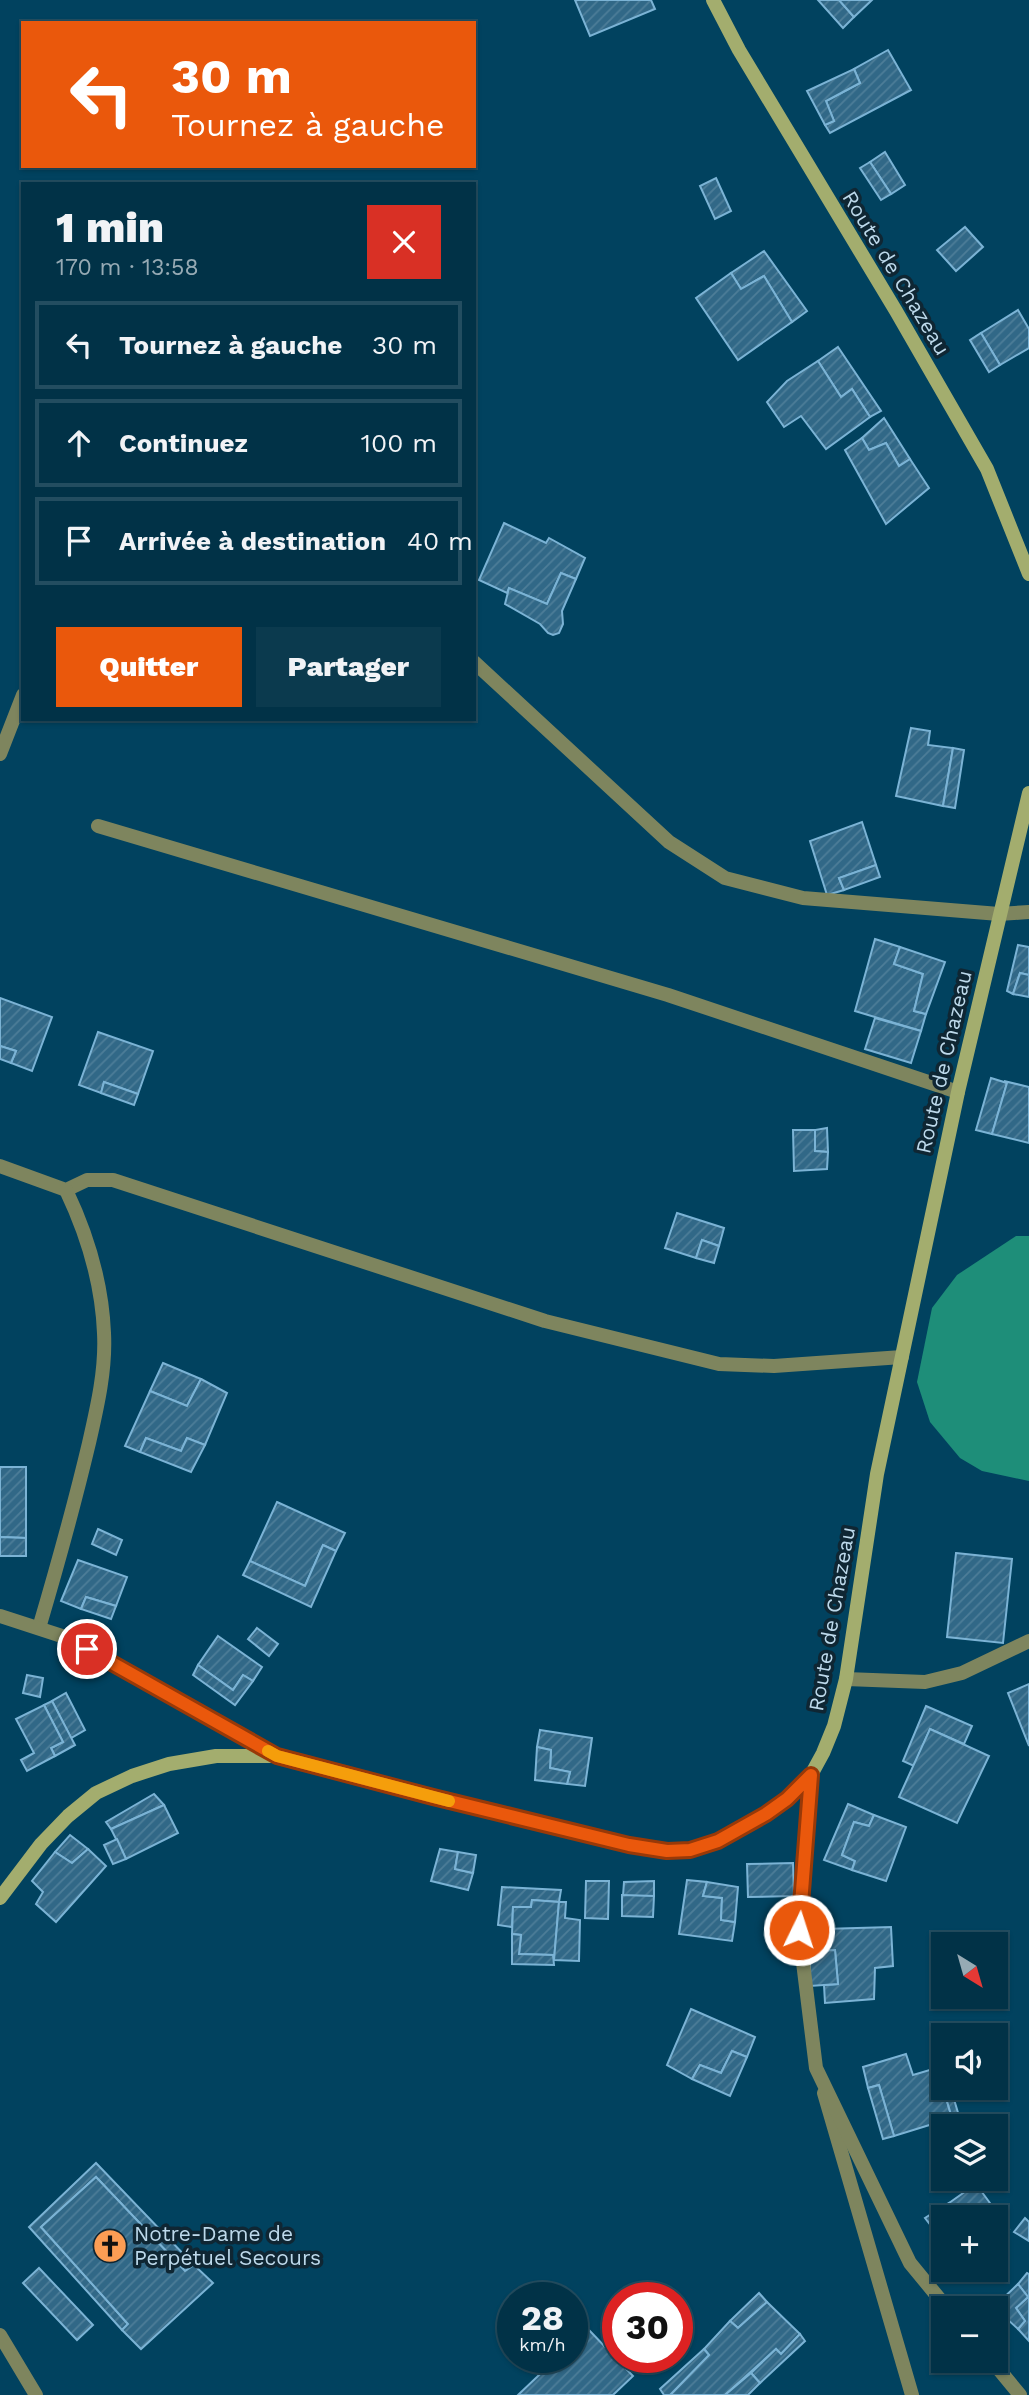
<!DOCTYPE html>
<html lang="fr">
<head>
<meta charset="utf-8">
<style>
  :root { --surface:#013247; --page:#0b3a4e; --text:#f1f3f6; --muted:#96aab4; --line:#234d60; --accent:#ea580c }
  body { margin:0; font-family:"Work Sans",sans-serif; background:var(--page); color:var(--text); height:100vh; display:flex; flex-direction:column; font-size:26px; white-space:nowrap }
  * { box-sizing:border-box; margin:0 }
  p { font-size:23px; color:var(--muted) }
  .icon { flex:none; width:38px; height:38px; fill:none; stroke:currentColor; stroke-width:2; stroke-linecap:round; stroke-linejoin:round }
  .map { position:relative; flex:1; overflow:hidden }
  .details { position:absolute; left:21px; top:182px; width:455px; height:539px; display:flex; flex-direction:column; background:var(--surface); border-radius:0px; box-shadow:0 2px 5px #0004,0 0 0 2px var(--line) }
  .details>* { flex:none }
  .hud { position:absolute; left:21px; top:21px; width:455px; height:147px; border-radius:0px; box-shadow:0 2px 5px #0004,0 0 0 2px var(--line); background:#ea580c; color:#fff; overflow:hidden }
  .needle { width:46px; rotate:143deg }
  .controls { position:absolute; left:931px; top:1932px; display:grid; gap:14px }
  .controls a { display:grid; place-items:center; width:77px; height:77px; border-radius:0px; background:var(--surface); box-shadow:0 2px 5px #0004,0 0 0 2px var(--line); font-size:35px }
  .speed { position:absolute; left:497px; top:2282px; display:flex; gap:14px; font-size:35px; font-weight:700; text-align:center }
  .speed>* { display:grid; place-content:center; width:91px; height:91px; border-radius:50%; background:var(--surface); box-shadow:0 2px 5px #0004,0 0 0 2px var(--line); line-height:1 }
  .speed small { font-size:18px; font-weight:400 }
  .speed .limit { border:10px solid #d22; background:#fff; color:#111 }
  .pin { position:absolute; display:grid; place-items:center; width:60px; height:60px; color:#fff; margin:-30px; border:4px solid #fff; border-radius:50%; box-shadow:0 2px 7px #0007 }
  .me { position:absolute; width:77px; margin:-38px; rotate:4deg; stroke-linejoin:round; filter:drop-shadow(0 0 5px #0008) }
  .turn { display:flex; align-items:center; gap:24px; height:147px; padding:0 35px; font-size:32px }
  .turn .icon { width:91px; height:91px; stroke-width:2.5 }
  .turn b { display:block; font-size:49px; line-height:60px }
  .round { display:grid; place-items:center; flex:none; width:74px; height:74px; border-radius:0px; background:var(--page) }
  .head { display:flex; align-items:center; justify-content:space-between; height:119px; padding:0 35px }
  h1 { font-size:42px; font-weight:800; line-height:52px }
  .primary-button { display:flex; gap:14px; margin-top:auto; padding:14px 35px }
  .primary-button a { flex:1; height:80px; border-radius:0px; background:var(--accent); color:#fff; font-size:28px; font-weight:800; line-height:80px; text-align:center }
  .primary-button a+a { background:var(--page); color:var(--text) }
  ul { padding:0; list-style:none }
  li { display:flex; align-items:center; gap:21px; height:88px; margin:0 14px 10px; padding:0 21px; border:4px solid var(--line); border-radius:0px }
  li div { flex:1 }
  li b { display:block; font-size:26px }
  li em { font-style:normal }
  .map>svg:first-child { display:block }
  .water { fill:#1e8e79 }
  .building { fill:url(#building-hatch); stroke:#7bb3d5; stroke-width:2 }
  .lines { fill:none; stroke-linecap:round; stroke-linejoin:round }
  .service { stroke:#7e855e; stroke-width:14 }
  .minor { stroke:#7e855e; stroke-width:14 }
  .tertiary { stroke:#7e855e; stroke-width:14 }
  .secondary { stroke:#a3ad6e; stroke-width:14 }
  .route-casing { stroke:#983908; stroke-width:18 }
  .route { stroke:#ea580c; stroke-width:12 }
  .slow { stroke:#f59e0b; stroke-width:12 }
  .labels { text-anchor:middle; stroke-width:7; stroke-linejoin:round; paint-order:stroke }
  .street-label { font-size:21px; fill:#bdd9eb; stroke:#0f2633 }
  .poi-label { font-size:21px; fill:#bdd9eb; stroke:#0f2633; text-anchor:start }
</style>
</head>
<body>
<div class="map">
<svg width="1029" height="2395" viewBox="0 0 1029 2395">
  <defs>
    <pattern id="building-hatch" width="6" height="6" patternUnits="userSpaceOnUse" patternTransform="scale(1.75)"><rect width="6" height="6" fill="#316887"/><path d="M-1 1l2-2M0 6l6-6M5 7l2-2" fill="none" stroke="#4d7d98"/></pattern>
  </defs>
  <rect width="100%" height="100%" fill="#01425f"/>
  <polygon class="water" points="1016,1236 1029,1236 1029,1481 982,1471 960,1458 930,1422 917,1382 932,1308 957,1275"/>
  <g class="building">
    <polygon points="575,0 651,0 655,9 590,36"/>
    <polygon points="818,0 839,0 854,17 843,28"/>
    <polygon points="839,0 872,0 854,17"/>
    <polygon points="888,50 911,90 830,133 825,125 834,121 826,101 860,83 854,69"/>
    <polygon points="854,69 860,83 826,101 834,121 825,125 807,91"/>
    <polygon points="885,152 905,185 891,194 870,162"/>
    <polygon points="870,162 891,194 881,200 860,168"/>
    <polygon points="716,178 731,211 715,219 700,186"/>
    <polygon points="965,227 983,247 956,271 937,250"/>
    <polygon points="764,251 807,311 792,322 764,276 741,289 731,273"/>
    <polygon points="731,273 741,289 764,276 792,322 738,360 696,298"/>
    <polygon points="1018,310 1029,329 1029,348 1000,365 981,333"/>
    <polygon points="981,333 1000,365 989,372 970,340"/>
    <polygon points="838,347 881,411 870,417 852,389 841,397 818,361"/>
    <polygon points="818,361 841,397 852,389 870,417 826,449 801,416 784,427 767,402 787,381"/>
    <polygon points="884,418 910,459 899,466 886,443 869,450 862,438"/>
    <polygon points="862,438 869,450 886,443 899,466 910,459 929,488 886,524 845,450"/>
    <polygon points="504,523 546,543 549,538 585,558 576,579 561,573 547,604 509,588 507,593 479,580"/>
    <polygon points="561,573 576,579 562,611 563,624 559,633 553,635 548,633 540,624 505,604 509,588 547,604"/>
    <polygon points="911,728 930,731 928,745 953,748 943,806 896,796"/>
    <polygon points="953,748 964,750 955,808 943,806"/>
    <polygon points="862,822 876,865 839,878 844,890 827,895 810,841"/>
    <polygon points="876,865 880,877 844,890 839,878"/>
    <polygon points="875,939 900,947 894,964 923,974 914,1011 926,1014 921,1031 855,1011"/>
    <polygon points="1018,945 1029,947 1029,975 1020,973 1013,994 1007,991"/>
    <polygon points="900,947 945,962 926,1014 914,1011 923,974 894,964"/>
    <polygon points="1020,973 1029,975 1029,997 1013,994"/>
    <polygon points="0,998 52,1017 32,1071 11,1063 16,1051 0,1046"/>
    <polygon points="875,1018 921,1031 911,1063 865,1049"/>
    <polygon points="98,1032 153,1051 138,1094 104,1082 101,1093 79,1085"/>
    <polygon points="0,1046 16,1051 11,1063 0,1059"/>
    <polygon points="991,1078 1007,1083 992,1134 976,1130"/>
    <polygon points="1004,1081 1029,1087 1029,1143 992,1134 1007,1083"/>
    <polygon points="104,1082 138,1094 134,1105 101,1093"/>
    <polygon points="827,1128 828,1152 815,1151 815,1130"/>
    <polygon points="793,1130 815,1130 815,1151 828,1152 827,1169 794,1171"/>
    <polygon points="677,1213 724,1228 719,1246 702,1240 696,1258 665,1248"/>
    <polygon points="702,1240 719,1246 714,1263 696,1258"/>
    <polygon points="163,1363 201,1379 187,1406 150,1391"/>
    <polygon points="201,1379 227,1393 205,1445 187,1438 181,1451 146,1438 140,1452 125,1446 150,1391 187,1406"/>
    <polygon points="146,1438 181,1451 187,1438 205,1445 191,1472 140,1452"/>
    <polygon points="0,1467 26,1467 26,1538 0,1537"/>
    <polygon points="277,1502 345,1533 336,1551 323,1545 305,1586 250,1561"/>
    <polygon points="98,1529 122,1540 116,1555 92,1544"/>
    <polygon points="0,1537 26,1538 26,1556 0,1556"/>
    <polygon points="323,1545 336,1551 311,1607 243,1575 250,1561 305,1586"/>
    <polygon points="956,1553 1012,1559 1003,1643 947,1637"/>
    <polygon points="78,1560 127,1577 116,1606 86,1597 81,1609 61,1601"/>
    <polygon points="86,1597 116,1606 111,1619 81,1609"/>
    <polygon points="257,1628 278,1644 269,1656 248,1639"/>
    <polygon points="218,1636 262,1667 253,1681 243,1675 233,1690 198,1665"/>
    <polygon points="198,1665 233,1690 243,1675 253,1681 235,1705 193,1675"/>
    <polygon points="27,1675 43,1678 40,1697 23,1693"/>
    <polygon points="1029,1684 1029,1746 1008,1693"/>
    <polygon points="66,1693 85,1730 71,1738 52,1701"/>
    <polygon points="52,1701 75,1745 55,1756 51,1748 63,1742 44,1705"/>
    <polygon points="44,1705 63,1742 51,1748 55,1756 27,1771 21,1760 34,1753 16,1719"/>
    <polygon points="926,1706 972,1726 964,1744 930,1729 914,1766 903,1761"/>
    <polygon points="930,1729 989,1756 957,1823 899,1797"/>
    <polygon points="540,1730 592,1738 585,1786 567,1784 570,1772 550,1768 551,1750 537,1747"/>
    <polygon points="537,1747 551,1750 550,1768 570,1772 567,1784 535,1780"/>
    <polygon points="154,1794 164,1805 111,1829 106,1822"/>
    <polygon points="848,1804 874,1815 869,1826 854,1822 842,1855 855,1861 852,1870 824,1860"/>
    <polygon points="164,1805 178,1833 126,1859 111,1829"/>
    <polygon points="874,1815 906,1827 886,1881 852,1870 855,1861 842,1855 854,1822 869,1826"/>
    <polygon points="70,1835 88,1849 72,1863 55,1852"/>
    <polygon points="117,1839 126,1859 113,1864 104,1845"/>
    <polygon points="88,1849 106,1866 56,1922 36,1904 43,1892 32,1881 55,1852 72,1863"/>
    <polygon points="440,1849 458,1852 455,1869 473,1873 468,1890 431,1881"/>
    <polygon points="458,1852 476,1855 473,1873 455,1869"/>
    <polygon points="793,1863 794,1896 748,1897 747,1864"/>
    <polygon points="687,1880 707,1882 703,1896 722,1898 721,1920 735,1922 732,1941 679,1934"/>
    <polygon points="586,1881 609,1881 608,1919 585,1918"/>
    <polygon points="654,1881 654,1896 623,1896 624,1882"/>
    <polygon points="707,1882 738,1887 735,1922 721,1920 722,1898 703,1896"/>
    <polygon points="502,1887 561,1890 559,1902 532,1900 531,1907 513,1907 512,1927 498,1925"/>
    <polygon points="622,1895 654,1896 653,1917 622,1916"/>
    <polygon points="532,1900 559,1902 554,1960 553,1955 519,1954 521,1935 512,1934 513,1907 531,1907"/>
    <polygon points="559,1902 566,1902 565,1918 580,1920 579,1961 554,1960"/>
    <polygon points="891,1927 893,1966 875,1968 874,1999 825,2003 824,1985 838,1984 835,1950 822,1951 823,1929"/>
    <polygon points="823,1929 822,1951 835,1950 838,1984 810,1986 810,1931"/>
    <polygon points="512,1934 521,1935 519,1954 553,1955 554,1965 512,1964"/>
    <polygon points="691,2009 755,2037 747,2057 732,2051 721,2073 700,2065 692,2079 667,2065"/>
    <polygon points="732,2051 747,2057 730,2096 692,2079 700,2065 721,2073"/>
    <polygon points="906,2054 913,2075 943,2066 943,2088 950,2088 953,2096 946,2098 952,2118 894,2136 879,2085 868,2088 863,2067"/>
    <polygon points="879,2085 894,2136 883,2139 868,2088"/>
    <polygon points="953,2096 959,2116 952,2118 946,2098"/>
    <polygon points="96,2163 194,2265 185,2271 96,2177 41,2227 128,2324 122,2330 29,2227"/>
    <polygon points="96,2177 185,2271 194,2265 213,2283 141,2349 122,2330 128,2324 41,2227"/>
    <polygon points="976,2184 1009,2229 996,2238 996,2217 955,2217 949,2203"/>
    <polygon points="949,2203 956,2216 943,2217 943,2241 925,2218"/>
    <polygon points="1025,2218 1029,2222 1029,2241 1014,2232"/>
    <polygon points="39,2268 93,2325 77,2340 23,2283"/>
    <polygon points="1027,2273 1029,2274 1029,2341 1018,2329 1025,2321 1016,2308 1028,2297 1018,2284"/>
    <polygon points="1018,2284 1028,2297 1016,2308 1025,2321 1018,2329 994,2307"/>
    <polygon points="759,2293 767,2302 738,2328 730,2321"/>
    <polygon points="767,2302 800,2334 781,2354 776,2349 725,2395 670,2395 709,2355 704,2349 730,2321 738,2328"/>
    <polygon points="588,2329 633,2376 613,2395 518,2395 558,2357 572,2357 572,2344"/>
    <polygon points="800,2334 805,2341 760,2383 751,2373 776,2349 781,2354"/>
    <polygon points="704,2349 709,2355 670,2395 664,2395 660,2389"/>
    <polygon points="751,2373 760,2383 748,2395 725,2395"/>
  </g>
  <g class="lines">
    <polyline class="service" points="824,2093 912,2395"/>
    <g class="minor">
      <polyline points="474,662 669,842 725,878 803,898 999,914 1029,912"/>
      <polyline points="0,754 23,695"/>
      <polyline points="98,826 668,995 958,1092"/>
      <polyline points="0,1166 66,1190 87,1180 113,1180 545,1321 719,1364 774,1366 902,1357"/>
      <path d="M39 1628C57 1567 74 1506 89 1443 97 1408 106 1370 104 1333 102 1284 87 1234 66 1190"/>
      <polyline points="846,1679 925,1682 962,1673 1029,1641"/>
      <polyline points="811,1775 799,1930 816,2068 910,2263 947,2308"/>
      <polyline points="0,2335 36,2395"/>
      <polyline points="992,2361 1020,2395"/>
    </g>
    <polyline class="tertiary" points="0,1616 68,1638 277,1756"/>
    <g class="secondary">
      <polyline points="713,0 739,50 896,311 987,469 1029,574"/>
      <polyline points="0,1898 41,1844 68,1816 96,1793 132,1776 169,1764 216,1756 277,1756 434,1797 629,1845 667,1851 690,1850 718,1841 744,1827 787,1799 811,1775 823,1753 834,1726 846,1679 877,1474 958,1092 1029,793"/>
    </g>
  </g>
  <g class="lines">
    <g class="route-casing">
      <polyline id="route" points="87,1649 277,1756 433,1797 629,1845 667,1851 690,1850 718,1841 766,1814 787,1799 811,1775 799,1930"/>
    </g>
    <use href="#route" class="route"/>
    <polyline class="slow" points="268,1751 277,1756 449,1801"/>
  </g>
  <defs>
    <g id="church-disc" transform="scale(1.75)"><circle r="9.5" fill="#fc9d54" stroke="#0f2633"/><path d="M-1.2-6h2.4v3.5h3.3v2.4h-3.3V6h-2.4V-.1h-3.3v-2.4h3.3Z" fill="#111"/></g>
  </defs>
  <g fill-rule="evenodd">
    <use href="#church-disc" x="110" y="2246"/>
  </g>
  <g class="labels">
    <g class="street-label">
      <text transform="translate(896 273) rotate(59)" y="7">Route de Chazeau</text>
      <text transform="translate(944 1062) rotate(-77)" y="7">Route de Chazeau</text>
      <text transform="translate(832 1619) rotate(-80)" y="7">Route de Chazeau</text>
    </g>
    <g class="poi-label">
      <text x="134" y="2241">Notre-Dame de<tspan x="134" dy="24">Perpétuel Secours</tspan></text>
    </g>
  </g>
</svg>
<div class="controls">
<a><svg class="needle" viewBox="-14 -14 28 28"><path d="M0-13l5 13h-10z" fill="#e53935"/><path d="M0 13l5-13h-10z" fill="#96aab4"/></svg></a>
<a><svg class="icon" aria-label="sound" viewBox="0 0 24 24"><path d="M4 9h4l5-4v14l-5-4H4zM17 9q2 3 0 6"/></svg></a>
<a><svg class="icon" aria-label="layers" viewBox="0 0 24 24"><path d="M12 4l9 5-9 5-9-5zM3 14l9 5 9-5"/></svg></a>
<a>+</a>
<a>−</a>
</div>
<div class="speed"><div>28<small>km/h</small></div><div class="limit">30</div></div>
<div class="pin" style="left:87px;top:1649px;background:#d93025"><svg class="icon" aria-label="arrive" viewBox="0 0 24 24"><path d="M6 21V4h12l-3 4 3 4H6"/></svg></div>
<svg class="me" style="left:799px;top:1930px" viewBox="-20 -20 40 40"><circle r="17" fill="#ea580c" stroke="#fff" stroke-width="3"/><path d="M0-11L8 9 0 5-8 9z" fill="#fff"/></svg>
<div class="hud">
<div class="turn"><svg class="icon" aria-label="left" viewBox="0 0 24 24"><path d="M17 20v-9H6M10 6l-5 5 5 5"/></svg><div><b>30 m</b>Tournez à gauche</div></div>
</div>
<section class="details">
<div class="head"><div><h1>1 min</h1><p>170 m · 13:58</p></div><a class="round" style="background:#d93025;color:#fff"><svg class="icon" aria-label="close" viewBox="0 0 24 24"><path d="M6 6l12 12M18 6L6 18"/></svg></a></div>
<ul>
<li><svg class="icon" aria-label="left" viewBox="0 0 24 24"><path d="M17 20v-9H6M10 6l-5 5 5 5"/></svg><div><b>Tournez à gauche</b></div><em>30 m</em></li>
<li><svg class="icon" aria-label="ahead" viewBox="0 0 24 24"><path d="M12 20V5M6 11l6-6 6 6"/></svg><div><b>Continuez</b></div><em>100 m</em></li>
<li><svg class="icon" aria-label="arrive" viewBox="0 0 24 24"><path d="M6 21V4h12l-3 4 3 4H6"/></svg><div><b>Arrivée à destination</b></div><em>40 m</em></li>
</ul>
<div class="primary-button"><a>Quitter</a><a>Partager</a></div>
</section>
</div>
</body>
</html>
